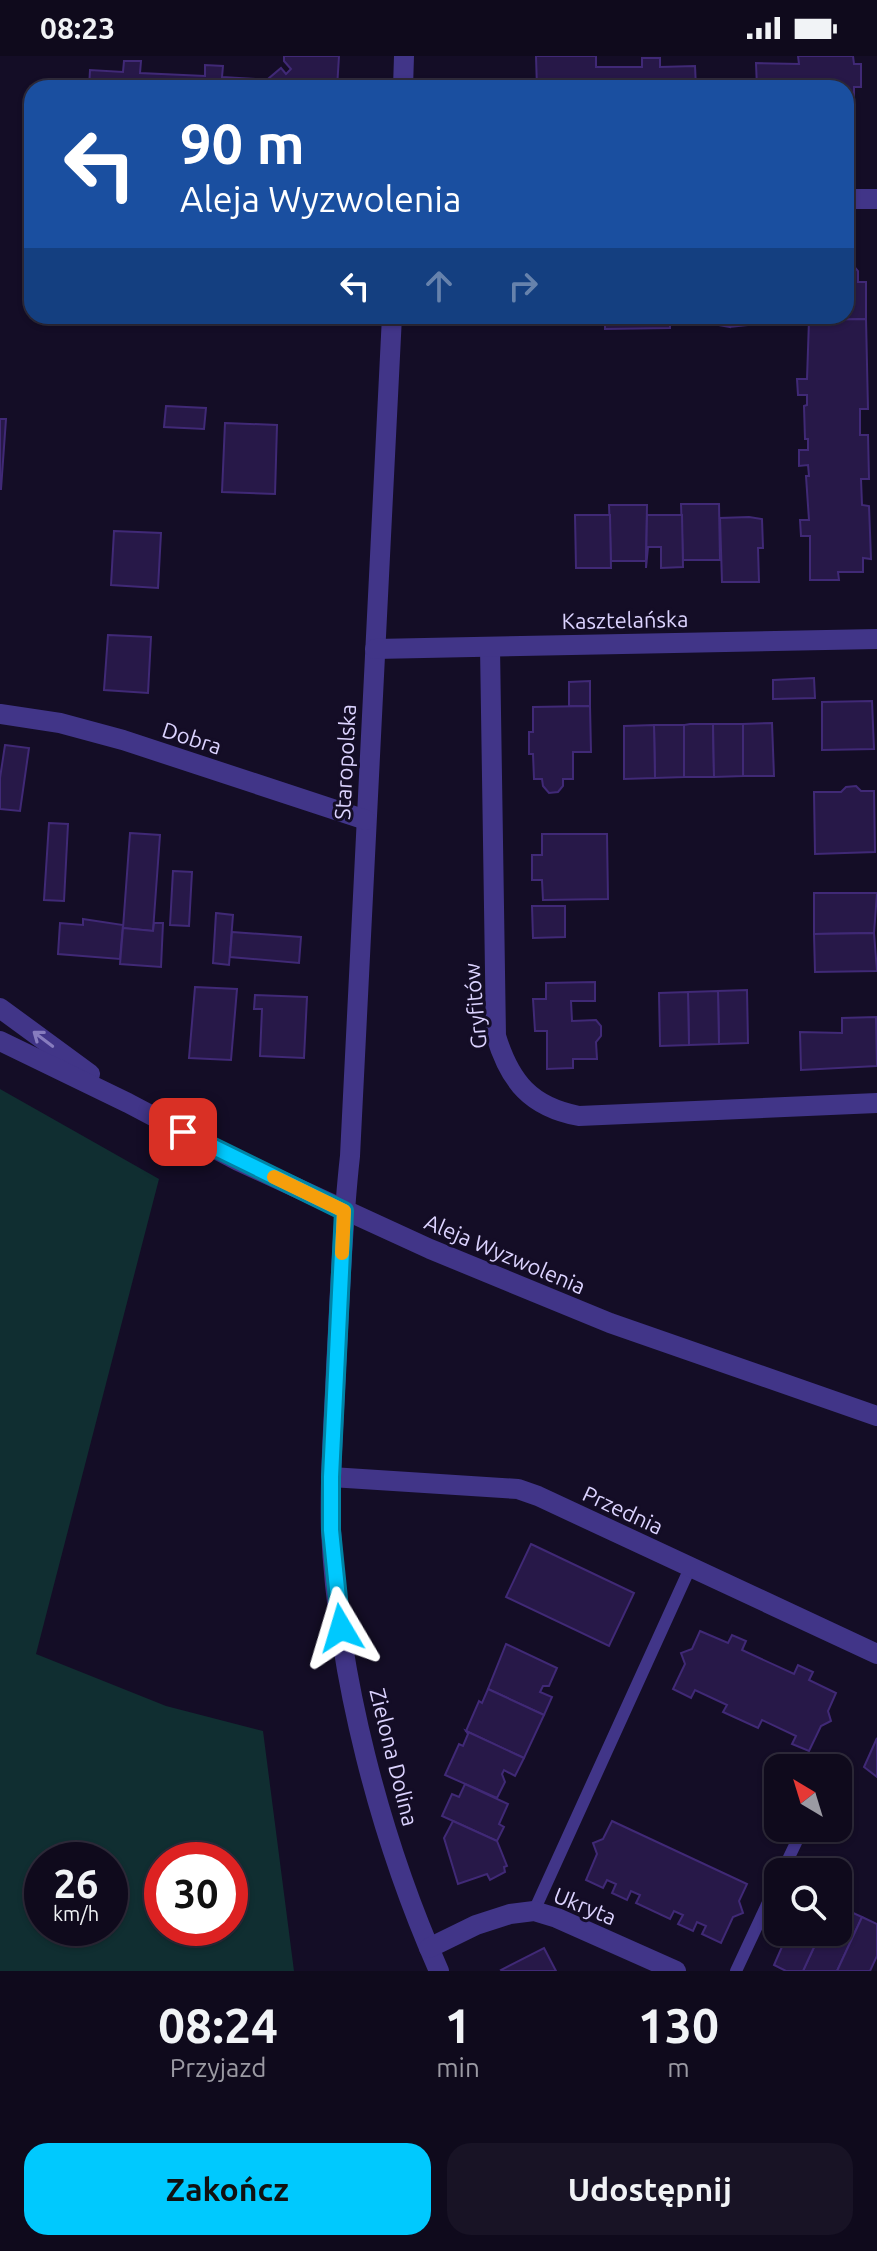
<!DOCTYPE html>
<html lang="pl">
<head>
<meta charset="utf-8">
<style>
  :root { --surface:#0f0a1c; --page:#181325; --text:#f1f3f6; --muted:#9b9aa3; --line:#2f2b3b; --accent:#00c9fe }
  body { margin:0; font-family:Ubuntu,sans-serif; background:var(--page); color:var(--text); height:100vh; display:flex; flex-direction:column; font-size:30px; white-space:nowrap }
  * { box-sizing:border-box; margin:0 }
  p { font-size:26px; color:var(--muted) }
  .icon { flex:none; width:44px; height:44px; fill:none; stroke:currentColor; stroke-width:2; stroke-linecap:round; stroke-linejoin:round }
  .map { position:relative; height:1915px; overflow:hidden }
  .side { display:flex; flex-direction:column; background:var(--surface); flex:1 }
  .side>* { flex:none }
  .banner { position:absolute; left:24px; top:24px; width:830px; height:244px; border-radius:24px; box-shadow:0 2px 6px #0004,0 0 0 2px var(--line); background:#1a4fa0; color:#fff; overflow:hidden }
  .needle { width:52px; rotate:322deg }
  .buttons { position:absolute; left:764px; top:1698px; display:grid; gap:16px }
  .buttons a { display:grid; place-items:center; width:88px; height:88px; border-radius:16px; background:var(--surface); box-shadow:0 2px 6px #0004,0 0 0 2px var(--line); font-size:40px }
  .speed { position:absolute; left:24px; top:1786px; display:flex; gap:16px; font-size:40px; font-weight:700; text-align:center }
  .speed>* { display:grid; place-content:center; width:104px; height:104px; border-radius:50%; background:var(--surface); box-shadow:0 2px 6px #0004,0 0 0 2px var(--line); line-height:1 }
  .speed small { font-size:20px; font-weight:400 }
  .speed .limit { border:12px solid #d22; background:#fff; color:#111 }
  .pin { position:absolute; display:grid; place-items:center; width:68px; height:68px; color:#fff; margin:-34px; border-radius:16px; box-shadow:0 4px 12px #0006 }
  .me { position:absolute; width:88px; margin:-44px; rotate:353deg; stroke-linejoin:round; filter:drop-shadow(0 0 6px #0008) }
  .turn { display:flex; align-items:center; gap:28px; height:168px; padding:0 24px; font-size:36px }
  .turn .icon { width:104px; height:104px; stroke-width:2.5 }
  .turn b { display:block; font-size:56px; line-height:68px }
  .lanes { display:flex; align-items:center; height:76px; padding:0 24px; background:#0003; justify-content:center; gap:40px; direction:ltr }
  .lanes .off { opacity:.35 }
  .eta { display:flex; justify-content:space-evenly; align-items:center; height:136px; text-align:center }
  .eta b { font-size:48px; font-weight:600; line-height:56px }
  .primary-button { display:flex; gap:16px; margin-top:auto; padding:16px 24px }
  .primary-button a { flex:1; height:92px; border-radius:24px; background:var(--accent); color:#111; font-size:32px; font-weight:600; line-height:92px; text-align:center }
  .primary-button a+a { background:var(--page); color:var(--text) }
  .status { display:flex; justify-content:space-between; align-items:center; height:56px; padding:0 40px; background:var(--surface); direction:ltr }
  .status svg { height:22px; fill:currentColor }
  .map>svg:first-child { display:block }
  .green { fill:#102e31; fill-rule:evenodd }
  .building { fill:#271848; stroke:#402976; stroke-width:2 }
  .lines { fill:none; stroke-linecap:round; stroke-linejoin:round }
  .service { stroke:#413588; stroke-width:12 }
  .minor { stroke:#413588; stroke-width:20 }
  .tertiary { stroke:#413588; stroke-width:20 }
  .oneway { stroke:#877cbe }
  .route-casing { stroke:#0083a5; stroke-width:20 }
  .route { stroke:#00c9fe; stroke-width:14 }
  .slow { stroke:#f59e0b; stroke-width:14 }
  .labels { text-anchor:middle; stroke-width:6; stroke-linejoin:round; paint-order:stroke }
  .street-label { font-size:22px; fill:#dcd3ff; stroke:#140d26 }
</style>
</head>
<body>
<div class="status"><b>08:23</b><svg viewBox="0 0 49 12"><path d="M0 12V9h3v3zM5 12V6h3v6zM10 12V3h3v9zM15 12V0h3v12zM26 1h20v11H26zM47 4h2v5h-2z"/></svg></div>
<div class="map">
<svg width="877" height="1915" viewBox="0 0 877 1915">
  <rect width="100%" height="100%" fill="#140d26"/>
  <path class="green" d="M0 1033 159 1123 36 1598 166 1650 263 1675 294 1915H0ZM42 1804H110V1872H42ZM162 1804H230V1872H162Z"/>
  <g class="building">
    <polygon points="284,0 339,0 337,32 270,32 273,30 268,23 281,12 286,18 291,13 284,5"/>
    <polygon points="536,0 596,0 596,11 642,11 642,2 660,2 660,11 695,10 696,32 537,32"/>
    <polygon points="798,0 853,0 854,8 861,8 861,31 854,31 854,50 850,49 850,70 846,70 846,32 757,32 756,7 799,8"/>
    <polygon points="124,5 141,5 140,17 205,20 205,9 223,10 222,21 256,23 255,26 261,26 266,32 89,32 90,14 123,16"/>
    <polygon points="852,208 858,215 858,226 866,226 866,263 768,266 768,261 758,262 758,265 747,265 747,269 730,271 730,260 846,260 846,209"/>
    <polygon points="551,260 730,260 730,271 718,269 718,265 670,266 670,272 605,273 605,267 551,268"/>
    <polygon points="866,263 868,353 860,353 860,379 868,379 869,423 861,423 862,449 869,450 871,503 863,502 863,516 838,516 839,524 810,524 810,480 801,480 800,464 809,464 806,420 809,420 808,409 799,410 799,394 808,394 808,383 805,383 804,350 807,349 807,339 798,339 797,323 807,323 809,264"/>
    <polygon points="166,350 206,352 204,373 164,371"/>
    <polygon points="0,363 6,363 1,433 0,433"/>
    <polygon points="225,367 277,369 275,438 222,436"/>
    <polygon points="681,448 719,448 720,504 683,504"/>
    <polygon points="609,449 647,449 646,505 611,505"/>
    <polygon points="575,459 610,459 611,512 576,512"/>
    <polygon points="647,459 682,459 683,511 661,512 661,491 648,491 646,512"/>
    <polygon points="749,461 762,463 763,492 758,492 759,526 722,526 720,462"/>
    <polygon points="114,475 161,477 158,532 111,529"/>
    <polygon points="108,579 151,581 148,637 104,634"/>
    <polygon points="814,622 815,642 773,643 773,624"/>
    <polygon points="590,625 590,650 569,650 569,626"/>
    <polygon points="872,645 874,693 822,694 822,646"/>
    <polygon points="590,650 591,696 573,696 573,723 563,723 563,730 558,736 549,737 543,730 542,723 534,723 533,698 529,698 529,676 533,676 533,651"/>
    <polygon points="772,667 774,720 743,720 743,668"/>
    <polygon points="690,668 713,668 714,721 684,721 684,669"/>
    <polygon points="713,668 743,668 743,720 714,721"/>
    <polygon points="654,669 684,669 684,721 655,722"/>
    <polygon points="654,669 655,722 624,723 624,670"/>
    <polygon points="5,689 29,692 20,755 0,753 0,722"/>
    <polygon points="856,730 861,735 874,735 875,796 815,798 814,736 841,736 846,731"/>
    <polygon points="49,767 68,768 64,845 44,844"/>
    <polygon points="130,777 160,779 153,875 123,872"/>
    <polygon points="542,778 607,778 608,843 543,844 542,824 532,824 532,799 542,799"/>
    <polygon points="173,815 192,816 189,870 170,869"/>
    <polygon points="814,837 877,837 874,877 814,878"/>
    <polygon points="532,850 565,850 565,881 533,882"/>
    <polygon points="216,857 233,859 229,909 213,907"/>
    <polygon points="83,863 123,869 120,903 58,898 60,867 83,869"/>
    <polygon points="154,867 163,867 161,911 120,908 123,872 153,875"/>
    <polygon points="232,876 301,881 299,907 230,901"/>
    <polygon points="874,877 877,915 815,916 814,878"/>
    <polygon points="595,926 595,945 571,945 572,965 596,964 601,970 601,980 596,986 597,1003 573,1003 573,1012 547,1013 547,975 535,975 533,943 546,943 546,927"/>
    <polygon points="195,931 237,933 231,1004 189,1002"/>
    <polygon points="747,934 748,987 719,988 718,935"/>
    <polygon points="718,935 719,988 689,989 688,936"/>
    <polygon points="688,936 689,989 660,990 659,937"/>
    <polygon points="255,939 307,941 304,1002 260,1000 262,953 254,953"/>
    <polygon points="876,961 877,1010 801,1014 800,976 842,977 842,962"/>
    <polygon points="531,1488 634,1537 609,1590 506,1541"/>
    <polygon points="700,1575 728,1587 732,1579 746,1585 742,1594 794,1618 798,1609 813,1616 809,1624 836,1637 828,1655 831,1665 821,1670 809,1695 792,1688 796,1680 762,1664 758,1672 723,1656 727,1649 695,1634 691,1642 673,1633 685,1608 681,1597 692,1593"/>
    <polygon points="506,1588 557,1612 549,1630 543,1630 540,1636 552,1641 544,1659 488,1633"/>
    <polygon points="488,1633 544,1659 524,1702 466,1675 479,1645 482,1647"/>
    <polygon points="466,1675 524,1702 515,1720 504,1714 502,1718 505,1726 497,1742 445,1719 459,1688 463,1690 468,1678"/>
    <polygon points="877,1682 877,1721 864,1711"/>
    <polygon points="465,1728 508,1748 499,1768 504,1771 497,1785 442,1760 452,1738 459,1741"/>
    <polygon points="453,1765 497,1785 507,1810 504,1811 505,1816 490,1824 487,1818 458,1828 444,1782"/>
    <polygon points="612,1765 747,1828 739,1845 743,1857 733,1861 721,1887 702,1878 706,1870 697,1866 693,1875 678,1868 683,1859 674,1855 670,1863 636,1847 640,1839 631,1835 627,1844 612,1837 616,1828 607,1824 603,1832 586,1824 597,1798 593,1787 603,1783"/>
    <polygon points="838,1850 862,1861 837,1915 803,1915 821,1876 838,1876"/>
    <polygon points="862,1861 877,1868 877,1900 870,1915 837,1915"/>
    <polygon points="783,1876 821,1876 803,1915 786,1915 774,1909 785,1884 781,1881"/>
    <polygon points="544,1892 556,1915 502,1915 501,1914"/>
  </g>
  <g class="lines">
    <g class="service">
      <polyline points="782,1816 803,1772"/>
      <polyline points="534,1855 690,1512"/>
      <polyline points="736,1915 778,1825"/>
    </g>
    <g class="minor">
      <polyline points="403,32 404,0"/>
      <polyline points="846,143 877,143"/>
      <path d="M392 260 350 1100C342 1170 340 1241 336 1312 334 1366 329 1421 331 1475 338 1621 380 1782 439 1915"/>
      <path d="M490 591 496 980C510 1026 531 1051 579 1060L877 1047"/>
      <polyline points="375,593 877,583"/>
      <polyline points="0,658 60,667 123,684 366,764"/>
      <polyline points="331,1421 518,1433 538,1440 877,1598"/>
      <polyline points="429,1892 476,1869 510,1858 534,1855 557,1862 676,1915"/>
    </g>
    <g class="tertiary">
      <polyline points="0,952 90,1018"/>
      <polyline points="0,985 128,1047 238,1105 430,1193 610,1267 877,1360"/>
    </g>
  </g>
  <defs><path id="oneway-shaft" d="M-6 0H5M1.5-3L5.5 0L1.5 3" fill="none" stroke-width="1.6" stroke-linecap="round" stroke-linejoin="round" transform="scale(2)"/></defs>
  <use class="oneway" href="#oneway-shaft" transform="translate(43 983) rotate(-143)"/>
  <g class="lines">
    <g class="route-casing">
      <polyline id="route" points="183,1076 344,1155 331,1421 331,1474 341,1572"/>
    </g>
    <use href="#route" class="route"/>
    <polyline class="slow" points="274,1121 344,1155 342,1197"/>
  </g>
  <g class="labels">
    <g class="street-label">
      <text transform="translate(625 564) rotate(-1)" y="8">Kasztelańska</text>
      <text transform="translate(192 682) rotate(18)" y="8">Dobra</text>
      <text transform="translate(345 706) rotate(-87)" y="8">Staropolska</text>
      <text transform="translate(475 950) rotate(-95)" y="8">Gryfitów</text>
      <text transform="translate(505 1198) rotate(23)" y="8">Aleja Wyzwolenia</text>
      <text transform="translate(623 1454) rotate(25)" y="8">Przednia</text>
      <text transform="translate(394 1701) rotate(76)" y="8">Zielona Dolina</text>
      <text transform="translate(585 1850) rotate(22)" y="8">Ukryta</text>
    </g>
  </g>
</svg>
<div class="buttons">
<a><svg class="needle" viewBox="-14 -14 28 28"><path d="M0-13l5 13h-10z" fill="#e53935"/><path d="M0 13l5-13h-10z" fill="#9b9aa3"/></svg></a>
<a><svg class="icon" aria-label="search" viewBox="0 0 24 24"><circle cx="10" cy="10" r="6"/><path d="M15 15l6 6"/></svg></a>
</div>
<div class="speed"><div>26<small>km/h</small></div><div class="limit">30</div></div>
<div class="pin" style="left:183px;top:1076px;background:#d93025"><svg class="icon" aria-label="arrive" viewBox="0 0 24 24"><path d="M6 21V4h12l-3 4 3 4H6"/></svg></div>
<svg class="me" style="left:341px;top:1572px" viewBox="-20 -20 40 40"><path d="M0-17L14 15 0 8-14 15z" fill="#00c9fe" stroke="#fff" stroke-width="4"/></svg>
<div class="banner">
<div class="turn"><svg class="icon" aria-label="left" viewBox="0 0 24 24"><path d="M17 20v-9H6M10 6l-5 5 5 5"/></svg><div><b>90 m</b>Aleja Wyzwolenia</div></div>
<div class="lanes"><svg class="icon" aria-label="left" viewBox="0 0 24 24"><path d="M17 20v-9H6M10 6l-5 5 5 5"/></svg><svg class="icon off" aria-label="ahead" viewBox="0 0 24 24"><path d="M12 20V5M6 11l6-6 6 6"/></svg><svg class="icon off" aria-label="right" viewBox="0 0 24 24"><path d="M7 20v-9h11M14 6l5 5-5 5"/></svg></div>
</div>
</div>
<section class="side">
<div class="eta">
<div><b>08:24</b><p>Przyjazd</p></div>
<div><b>1</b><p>min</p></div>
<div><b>130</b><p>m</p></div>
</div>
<div class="primary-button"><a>Zakończ</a><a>Udostępnij</a></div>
</section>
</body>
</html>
